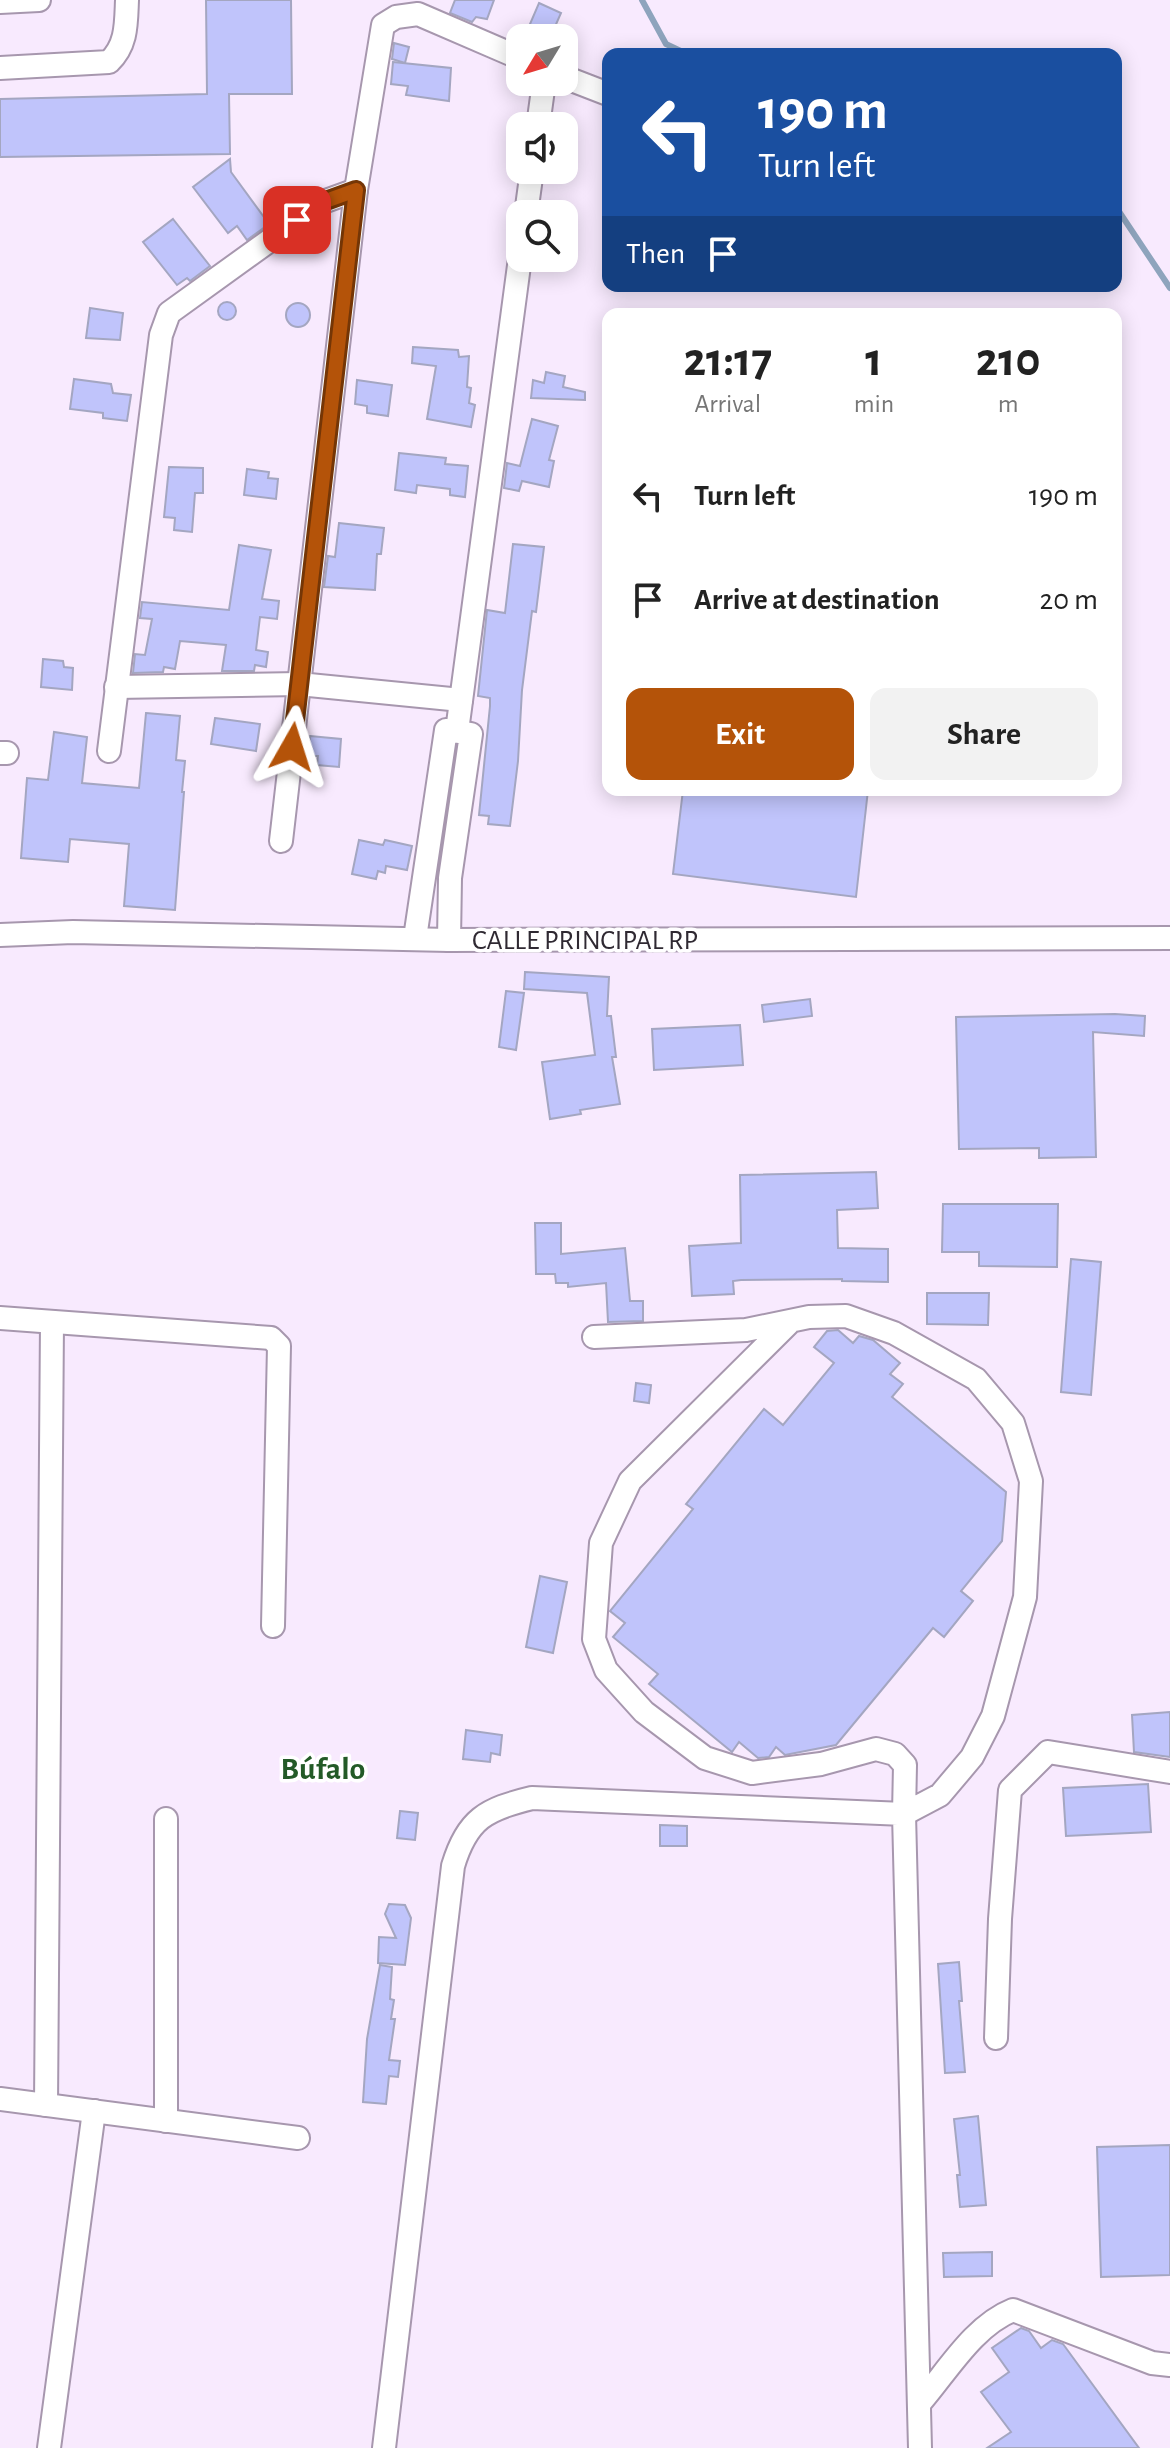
<!DOCTYPE html>
<html lang="en">
<head>
<meta charset="utf-8">
<style>
  :root { --surface:#fff; --page:#f2f2f2; --text:#222; --muted:#767676; --accent:#b45309 }
  body { margin:0; font-family:"Alegreya Sans",sans-serif; background:var(--page); color:var(--text); height:100vh; display:flex; flex-direction:column; font-size:30px; white-space:nowrap }
  * { box-sizing:border-box; margin:0 }
  p { font-size:26px; color:var(--muted) }
  .icon { flex:none; width:44px; height:44px; fill:none; stroke:currentColor; stroke-width:2; stroke-linecap:round; stroke-linejoin:round }
  .map { position:relative; flex:1; overflow:hidden }
  .details { position:absolute; left:602px; top:308px; width:520px; height:488px; display:flex; flex-direction:column; background:var(--surface); border-radius:16px; box-shadow:0 4px 20px #0003 }
  .details>* { flex:none }
  .guide { position:absolute; left:602px; top:48px; width:520px; height:244px; border-radius:16px; box-shadow:0 4px 20px #0003; background:#1a4fa0; color:#fff; overflow:hidden }
  .needle { width:52px; rotate:232deg }
  .controls { position:absolute; left:506px; top:24px; display:grid; gap:16px }
  .controls a { display:grid; place-items:center; width:72px; height:72px; border-radius:16px; background:var(--surface); box-shadow:0 4px 20px #0003; font-size:40px }
  .pin { position:absolute; display:grid; place-items:center; width:68px; height:68px; color:#fff; margin:-34px; border-radius:16px; box-shadow:0 4px 12px #0006 }
  .me { position:absolute; width:88px; margin:-44px; rotate:6deg; stroke-linejoin:round; filter:drop-shadow(0 0 6px #0008) }
  .turn { display:flex; align-items:center; gap:28px; height:168px; padding:0 24px; font-size:36px }
  .turn .icon { width:104px; height:104px; stroke-width:2.5 }
  .turn b { display:block; font-size:56px; line-height:68px }
  .then { display:flex; align-items:center; height:76px; padding:0 24px; background:#0003; gap:16px; font-size:30px }
  .eta { display:flex; justify-content:space-evenly; align-items:center; height:136px; text-align:center }
  .eta b { font-size:48px; font-weight:600; line-height:56px }
  .cta { display:flex; gap:16px; margin-top:auto; padding:16px 24px }
  .cta a { flex:1; height:92px; border-radius:16px; background:var(--accent); color:#fff; font-size:32px; font-weight:600; line-height:92px; text-align:center }
  .cta a+a { background:var(--page); color:var(--text) }
  ul { padding:0; list-style:none }
  li { display:flex; align-items:center; gap:24px; height:104px; padding:0 24px }
  li div { flex:1 }
  li b { display:block; font-size:30px }
  li em { font-style:normal }
  .map>svg:first-child { display:block }
  .lines { fill:none; stroke-linecap:round; stroke-linejoin:round }
  .stream { stroke:#8ea4bd; stroke-width:6 }
  .building { fill:#c0c4fb; stroke:#a4a6c1; stroke-width:2 }
  .minor-casing { stroke:#a797ae; stroke-width:26 }
  .minor { stroke:#fff; stroke-width:22 }
  .route-casing { stroke:#753606; stroke-width:20 }
  .route { stroke:#b45309; stroke-width:14 }
  .labels { text-anchor:middle; stroke-width:7; stroke-linejoin:round; paint-order:stroke }
  .street-label { font-size:28px; fill:#2f2932; stroke:#fff }
  .quarter-label { font-size:32px; font-weight:bold; fill:#235a27; stroke:#fff }
</style>
</head>
<body>
<div class="map">
<svg width="1170" height="2448" viewBox="0 0 1170 2448">
  <rect width="100%" height="100%" fill="#f8eafe"/>
  <g class="lines">
    <g class="stream">
      <polyline points="642,0 666,44 687,54"/>
      <polyline points="1116,207 1170,288"/>
    </g>
  </g>
  <g class="building">
    <polygon points="206,0 291,0 292,94 229,94 230,154 0,157 0,99 207,94"/>
    <polygon points="455,0 494,0 487,19 476,17 472,22 450,13"/>
    <polygon points="539,3 561,13 550,38 524,38"/>
    <polygon points="394,43 409,47 405,63 392,59"/>
    <polygon points="393,62 451,68 449,101 406,95 408,86 391,84"/>
    <polygon points="230,159 231,172 269,224 247,240 237,226 228,233 193,187"/>
    <polygon points="173,219 210,266 190,281 187,278 177,285 143,242"/>
    <circle cx="227" cy="311" r="9"/>
    <circle cx="298" cy="315" r="12"/>
    <polygon points="90,308 123,313 120,340 86,338"/>
    <polygon points="413,347 458,350 459,357 469,356 467,387 471,388 469,403 475,405 471,427 427,419 436,366 412,363"/>
    <polygon points="546,372 565,376 563,387 585,392 585,400 531,398 533,380 544,383"/>
    <polygon points="74,379 111,384 113,393 131,395 127,421 103,418 103,413 70,409"/>
    <polygon points="357,380 392,385 388,416 367,413 367,406 355,404"/>
    <polygon points="532,419 558,426 549,460 554,461 549,487 522,481 519,491 504,488 507,463 520,466"/>
    <polygon points="399,453 446,458 445,464 468,466 465,497 450,495 450,489 417,485 416,493 395,490"/>
    <polygon points="169,467 203,468 203,493 195,493 192,532 174,530 175,518 164,517"/>
    <polygon points="247,469 269,472 268,478 278,479 276,499 244,495"/>
    <polygon points="339,523 384,528 381,554 377,554 375,590 324,587 328,556 335,557"/>
    <polygon points="513,544 544,547 536,612 532,611 522,690 518,761 510,826 488,824 489,816 479,815 490,706 490,698 478,696 487,610 505,613"/>
    <polygon points="239,545 271,550 262,599 279,601 277,619 260,617 256,650 268,652 266,667 255,665 254,671 222,671 226,645 180,641 175,669 164,667 163,672 133,673 135,654 145,655 152,619 140,618 142,602 229,610"/>
    <polygon points="43,659 63,661 64,667 73,668 72,690 41,687"/>
    <polygon points="146,713 180,716 176,760 185,761 182,792 184,792 175,910 124,906 129,844 70,839 68,862 21,858 27,778 48,780 54,732 87,737 82,783 139,788"/>
    <polygon points="215,718 260,724 256,751 211,744"/>
    <polygon points="310,736 341,739 339,767 317,765 318,756 308,756"/>
    <polygon points="683,790 868,790 856,897 673,874"/>
    <polygon points="359,840 383,845 385,840 412,846 407,870 386,866 385,873 378,871 376,879 352,874"/>
    <polygon points="525,972 609,977 607,1016 611,1016 616,1057 612,1057 620,1104 580,1110 581,1114 550,1119 542,1062 595,1055 587,993 524,989"/>
    <polygon points="506,991 524,993 516,1050 499,1047"/>
    <polygon points="810,999 812,1016 764,1022 762,1005"/>
    <polygon points="1115,1014 1145,1016 1144,1036 1093,1032 1096,1157 1039,1158 1039,1148 959,1149 956,1017"/>
    <polygon points="740,1025 743,1065 654,1070 652,1029"/>
    <polygon points="876,1172 878,1208 837,1210 838,1248 888,1249 888,1282 842,1281 842,1279 741,1280 733,1281 734,1294 692,1296 689,1246 741,1243 740,1175"/>
    <polygon points="943,1204 1058,1204 1057,1267 979,1266 979,1252 942,1252"/>
    <polygon points="535,1223 561,1223 561,1254 625,1248 630,1301 643,1301 643,1321 608,1322 606,1283 568,1287 568,1283 556,1283 555,1274 536,1274"/>
    <polygon points="1071,1259 1101,1262 1091,1395 1061,1392"/>
    <polygon points="927,1293 989,1293 988,1325 927,1324"/>
    <polygon points="838,1330 853,1343 859,1336 873,1340 900,1363 890,1374 903,1384 892,1397 1006,1492 1002,1541 961,1591 973,1601 944,1637 933,1628 836,1745 785,1755 776,1747 769,1757 758,1758 739,1742 732,1752 649,1684 658,1674 613,1637 625,1623 610,1611 693,1509 686,1504 764,1409 783,1425 834,1363 814,1347 827,1331"/>
    <polygon points="636,1383 651,1385 649,1403 634,1401"/>
    <polygon points="540,1576 567,1582 553,1653 526,1647"/>
    <polygon points="1170,1712 1170,1757 1134,1752 1132,1715"/>
    <polygon points="466,1730 502,1735 500,1755 491,1753 490,1762 463,1759"/>
    <polygon points="1148,1784 1151,1832 1066,1836 1063,1788"/>
    <polygon points="400,1811 418,1813 415,1840 397,1838"/>
    <polygon points="660,1825 687,1826 687,1846 660,1846"/>
    <polygon points="389,1904 405,1905 411,1918 405,1965 378,1963 379,1937 396,1938 385,1914"/>
    <polygon points="959,1962 962,2001 959,2001 965,2072 945,2073 938,1964"/>
    <polygon points="380,1965 392,1967 390,1999 394,2000 391,2019 395,2019 389,2060 400,2061 398,2077 389,2076 386,2104 363,2102 367,2039"/>
    <polygon points="978,2116 986,2205 960,2207 957,2175 960,2175 954,2119"/>
    <polygon points="1170,2145 1170,2275 1101,2277 1097,2147"/>
    <polygon points="992,2252 992,2276 944,2277 943,2253"/>
    <polygon points="1021,2328 1029,2331 1041,2348 1052,2340 1063,2344 1139,2448 987,2448 1011,2432 981,2392 1009,2372 992,2348"/>
  </g>
  <g class="lines">
    <g class="minor-casing">
      <g id="minor">
        <polyline points="0,2 39,0"/>
        <path d="M0 68 109 62C127 45 126 24 127 0"/>
        <polyline points="564,77 608,94"/>
        <polyline points="538,126 544,82"/>
        <polyline points="526,214 532,170"/>
        <polyline points="116,687 299,684 461,700"/>
        <polyline points="457,731 520,258"/>
        <polyline points="109,751 161,335 169,313 323,202 356,190"/>
        <polyline points="0,753 7,753"/>
        <polyline points="281,841 356,190 383,25 396,17 418,14 520,58"/>
        <polyline points="0,935 73,932 449,940 1170,938"/>
        <polyline points="415,938 446,730 471,734 450,878 449,940"/>
        <polyline points="0,1318 271,1338 279,1346 273,1626"/>
        <polyline points="594,1337 746,1330 809,1317 846,1316 894,1333 976,1379 1013,1423 1031,1481 1025,1597 993,1716 972,1757 940,1795 904,1814 905,1765 895,1754 876,1749 821,1764 752,1773 705,1758 644,1712 606,1670 594,1639 601,1543 630,1481 789,1323"/>
        <polyline points="996,2038 1000,1919 1010,1790 1048,1752 1170,1772"/>
        <polyline points="0,2099 298,2138"/>
        <polyline points="46,2105 52,1322"/>
        <polyline points="166,2121 166,1819"/>
        <path d="M919 2404C947 2372 973 2326 1013 2310L1152 2363 1170 2365"/>
        <polyline points="49,2448 94,2111"/>
        <path d="M384 2448 453 1866C467 1819 486 1809 532 1798L904 1814 920 2448"/>
      </g>
    </g>
    <use href="#minor" class="minor"/>
  </g>
  <g class="lines">
    <g class="route-casing">
      <polyline id="route" points="292,747 356,190 323,202 297,220"/>
    </g>
    <use href="#route" class="route"/>
  </g>
  <g class="labels">
    <g class="street-label">
      <text x="585" y="949">CALLE PRINCIPAL RP</text>
    </g>
    <g class="quarter-label">
      <text x="323" y="1779">Búfalo</text>
    </g>
  </g>
</svg>
<div class="controls">
<a><svg class="needle" viewBox="-14 -14 28 28"><path d="M0-13l5 13h-10z" fill="#e53935"/><path d="M0 13l5-13h-10z" fill="#767676"/></svg></a>
<a><svg class="icon" aria-label="sound" viewBox="0 0 24 24"><path d="M4 9h4l5-4v14l-5-4H4zM17 9q2 3 0 6"/></svg></a>
<a><svg class="icon" aria-label="search" viewBox="0 0 24 24"><circle cx="10" cy="10" r="6"/><path d="M15 15l6 6"/></svg></a>
</div>
<div class="pin" style="left:297px;top:220px;background:#d93025"><svg class="icon" aria-label="arrive" viewBox="0 0 24 24"><path d="M6 21V4h12l-3 4 3 4H6"/></svg></div>
<svg class="me" style="left:292px;top:747px" viewBox="-20 -20 40 40"><path d="M0-17L14 15 0 8-14 15z" fill="#b45309" stroke="#fff" stroke-width="4"/></svg>
<div class="guide">
<div class="turn"><svg class="icon" aria-label="left" viewBox="0 0 24 24"><path d="M17 20v-9H6M10 6l-5 5 5 5"/></svg><div><b>190 m</b>Turn left</div></div>
<div class="then">Then<svg class="icon" aria-label="arrive" viewBox="0 0 24 24"><path d="M6 21V4h12l-3 4 3 4H6"/></svg></div>
</div>
<section class="details">
<div class="eta">
<div><b>21:17</b><p>Arrival</p></div>
<div><b>1</b><p>min</p></div>
<div><b>210</b><p>m</p></div>
</div>
<ul>
<li><svg class="icon" aria-label="left" viewBox="0 0 24 24"><path d="M17 20v-9H6M10 6l-5 5 5 5"/></svg><div><b>Turn left</b></div><em>190 m</em></li>
<li><svg class="icon" aria-label="arrive" viewBox="0 0 24 24"><path d="M6 21V4h12l-3 4 3 4H6"/></svg><div><b>Arrive at destination</b></div><em>20 m</em></li>
</ul>
<div class="cta"><a>Exit</a><a>Share</a></div>
</section>
</div>
</body>
</html>
